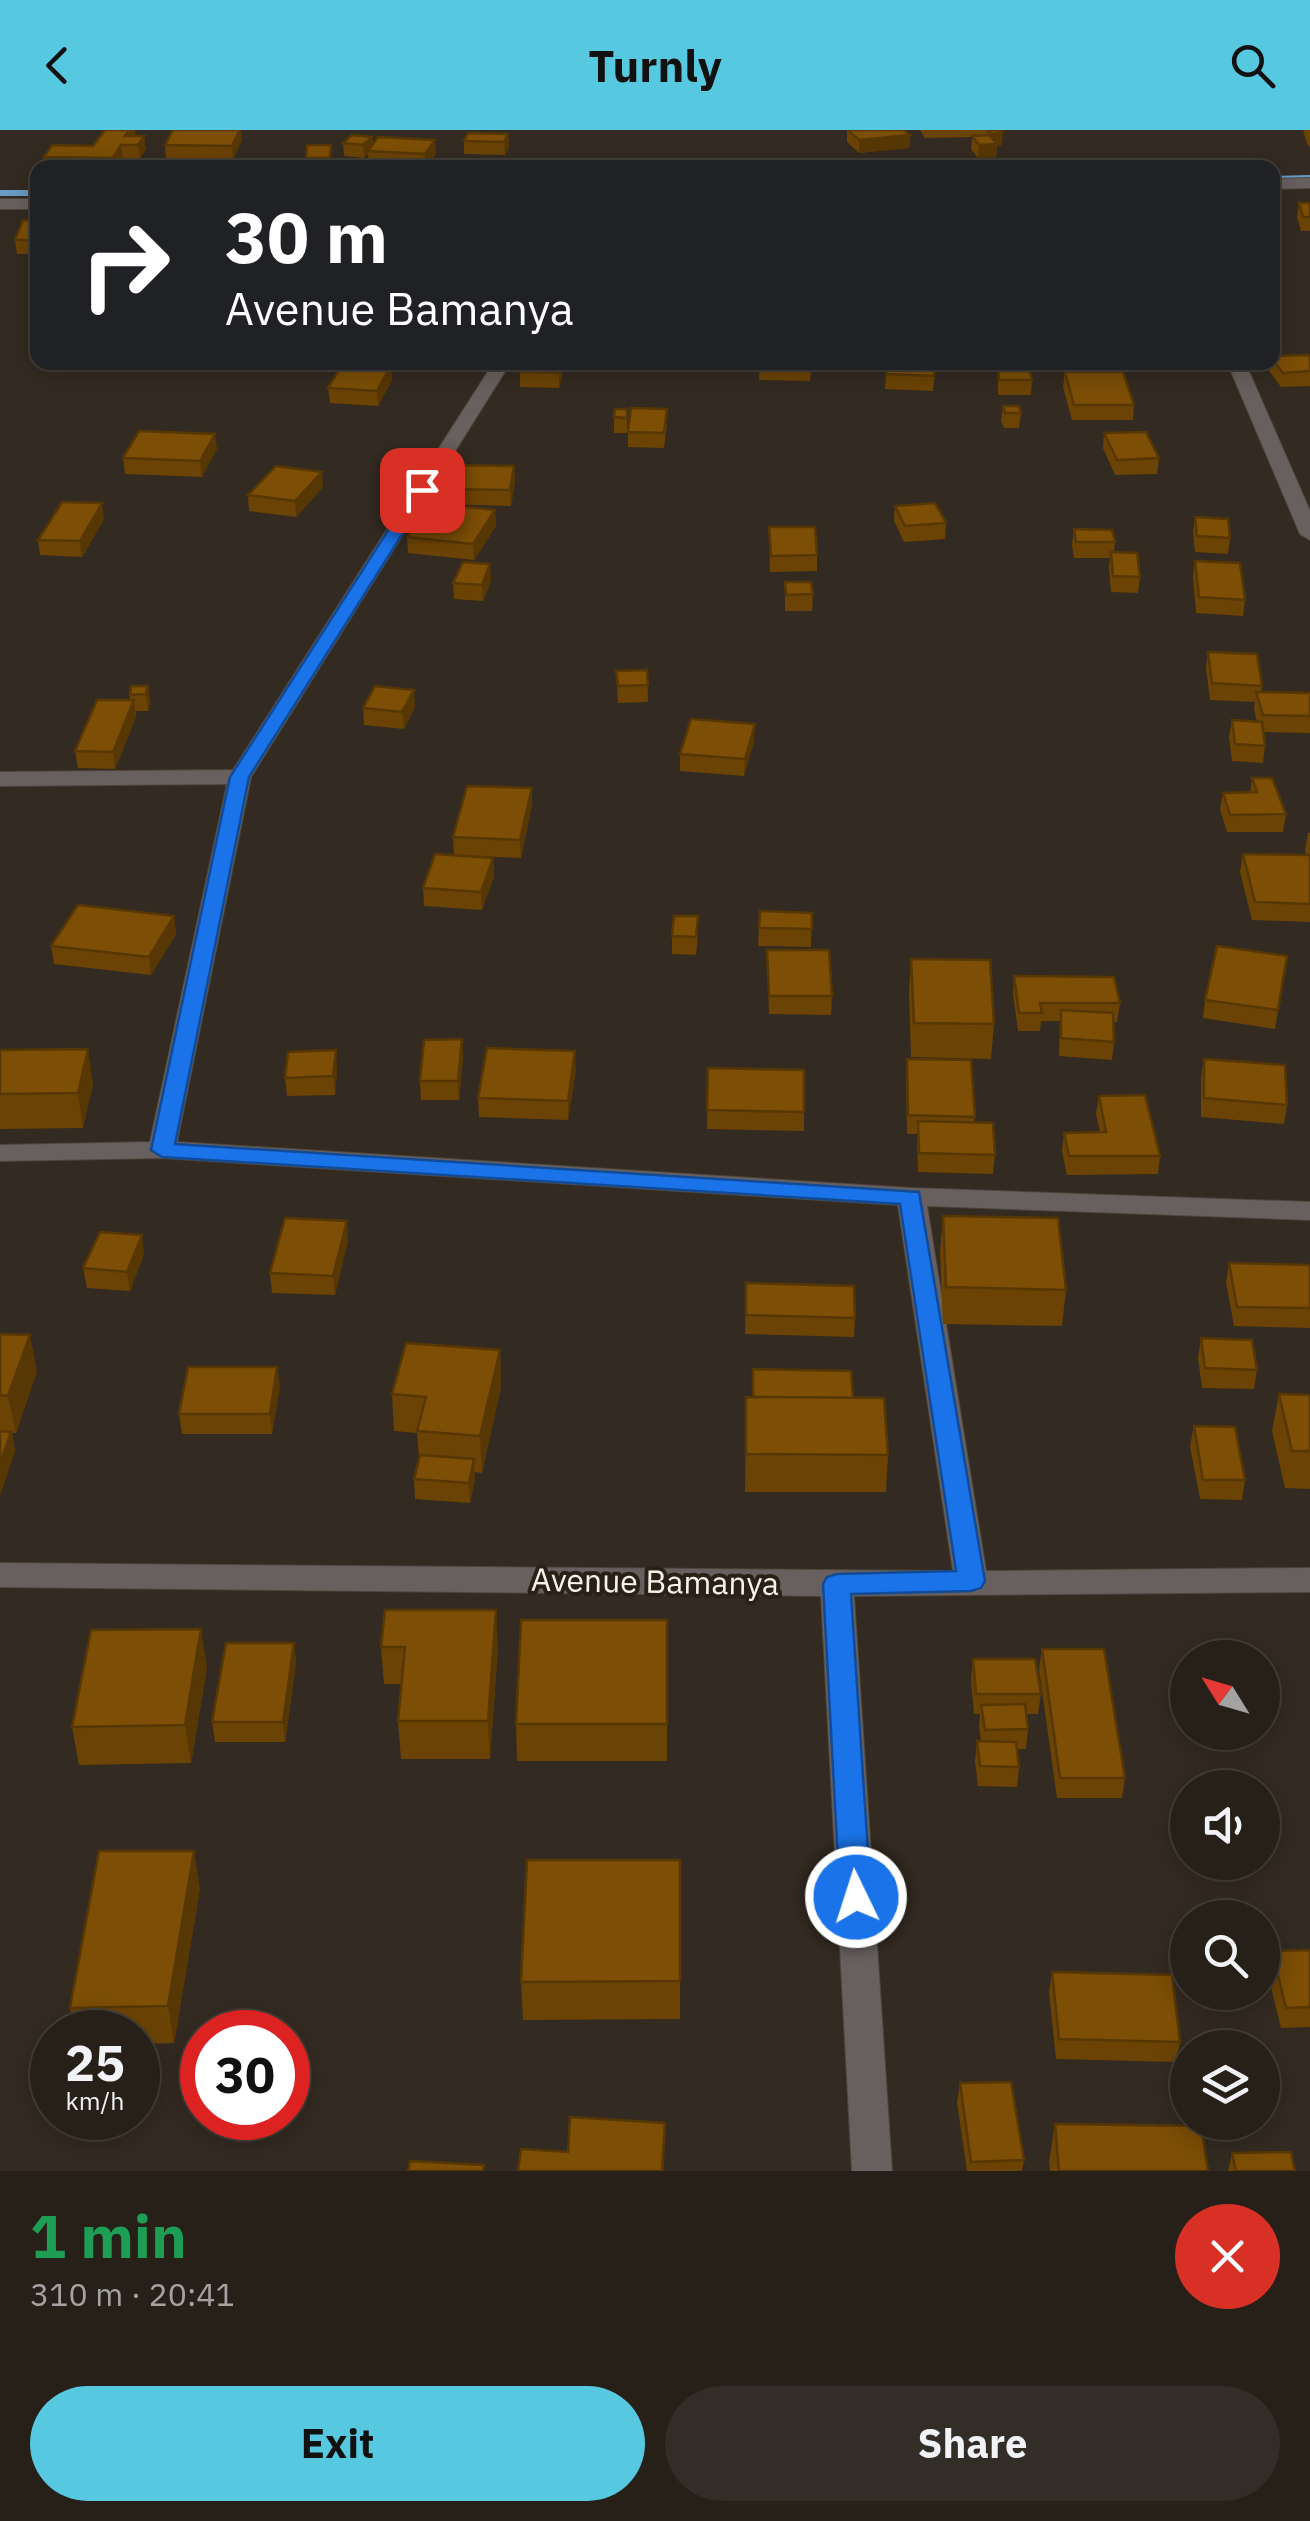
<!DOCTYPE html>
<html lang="en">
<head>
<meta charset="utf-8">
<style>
  :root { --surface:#262019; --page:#322d26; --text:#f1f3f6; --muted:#a4a3a2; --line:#423e38; --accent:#56c9e1 }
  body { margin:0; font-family:"IBM Plex Sans",sans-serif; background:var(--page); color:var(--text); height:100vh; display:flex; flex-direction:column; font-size:38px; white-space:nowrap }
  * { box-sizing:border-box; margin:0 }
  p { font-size:32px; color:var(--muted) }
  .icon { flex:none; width:55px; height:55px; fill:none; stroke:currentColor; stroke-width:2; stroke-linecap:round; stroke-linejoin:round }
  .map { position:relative; height:2041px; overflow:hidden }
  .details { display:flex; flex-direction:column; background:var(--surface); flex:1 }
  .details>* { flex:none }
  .guide { position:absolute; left:30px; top:30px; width:1250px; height:210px; border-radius:20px; box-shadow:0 5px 25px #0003,0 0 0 2px var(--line); background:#202124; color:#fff; overflow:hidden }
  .needle { width:65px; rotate:307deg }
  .buttons { position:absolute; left:1170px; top:1510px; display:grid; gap:20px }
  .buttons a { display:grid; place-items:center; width:110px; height:110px; border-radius:50%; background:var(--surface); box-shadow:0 5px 25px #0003,0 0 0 2px var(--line); font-size:50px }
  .speed { position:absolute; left:30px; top:1880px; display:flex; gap:20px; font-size:50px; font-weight:700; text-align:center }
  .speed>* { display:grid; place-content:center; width:130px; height:130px; border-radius:50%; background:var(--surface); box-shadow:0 5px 25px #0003,0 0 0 2px var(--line); line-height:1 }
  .speed small { font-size:25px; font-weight:400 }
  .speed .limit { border:15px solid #d22; background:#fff; color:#111 }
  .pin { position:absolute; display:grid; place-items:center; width:85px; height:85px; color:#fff; margin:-42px; border-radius:20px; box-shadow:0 5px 15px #0006 }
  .me { position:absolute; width:110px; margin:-55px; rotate:356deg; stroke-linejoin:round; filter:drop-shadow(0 0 8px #0008) }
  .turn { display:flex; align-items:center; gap:35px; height:210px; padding:0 30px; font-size:45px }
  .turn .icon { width:130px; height:130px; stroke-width:2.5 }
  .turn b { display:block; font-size:70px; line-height:85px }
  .round { display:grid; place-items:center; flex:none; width:105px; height:105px; border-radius:52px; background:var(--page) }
  .head { display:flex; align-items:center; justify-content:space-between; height:170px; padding:0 30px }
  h1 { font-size:60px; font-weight:800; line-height:75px; color:#1e9e55 }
  .action { display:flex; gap:20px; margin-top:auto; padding:20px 30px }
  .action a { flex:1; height:115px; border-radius:60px; background:var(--accent); color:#111; font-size:40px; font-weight:800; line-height:115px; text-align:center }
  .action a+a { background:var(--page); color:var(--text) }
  header { display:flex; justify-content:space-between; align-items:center; height:130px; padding:0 30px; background:var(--accent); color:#111; font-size:45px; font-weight:800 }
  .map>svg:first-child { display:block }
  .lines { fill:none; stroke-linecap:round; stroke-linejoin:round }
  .stream { fill:#689dc7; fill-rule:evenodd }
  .minor-casing { stroke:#4e463d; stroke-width:2 }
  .minor { fill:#67605f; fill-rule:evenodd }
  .wall { fill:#6b4305 }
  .shaded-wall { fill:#573704 }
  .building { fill:#7c4e06; stroke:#573704; stroke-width:2.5 }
  .route { fill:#1a73e8; stroke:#114b97; stroke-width:2.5 }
  .labels { text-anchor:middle; stroke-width:8; stroke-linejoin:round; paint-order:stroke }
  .street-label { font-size:32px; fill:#f7f2eb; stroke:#292117 }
</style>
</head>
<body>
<header><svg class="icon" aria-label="back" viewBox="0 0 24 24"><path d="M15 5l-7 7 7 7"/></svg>Turnly<svg class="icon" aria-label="search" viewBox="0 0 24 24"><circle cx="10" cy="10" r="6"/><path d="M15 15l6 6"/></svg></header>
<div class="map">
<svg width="1310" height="2041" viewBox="0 0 1310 2041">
  <rect width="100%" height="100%" fill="#332a21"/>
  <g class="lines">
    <g class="stream">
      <polygon points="1310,45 1310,51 1272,52 1272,46"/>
      <rect x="0" y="60" width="38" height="6"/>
    </g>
    <g class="minor-casing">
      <g id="minor">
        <polygon points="1310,48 1310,58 1272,59 1272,49"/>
        <rect x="0" y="69" width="38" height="10"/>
        <polygon points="494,232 511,232 251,647 177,1012 911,1058 1310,1072 1310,1090 927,1076 986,1441 1310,1438 1310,1462 854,1466 892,2041 852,2041 821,1466 0,1457 0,1433 953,1441 898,1075 162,1028 0,1031 0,1015 150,1012 227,654 0,656 0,642 233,640"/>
        <polygon points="1227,232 1245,232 1310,381 1310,410 1300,404"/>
      </g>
    </g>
    <use href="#minor" class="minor"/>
  </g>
  <g class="wall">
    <polygon points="847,0 910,5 909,18 859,23 847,12"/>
    <polygon points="920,0 1001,0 1002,15 997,16 996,27 978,28 971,19 972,7 925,8"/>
    <polygon points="1303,0 1310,0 1310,16 1308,16"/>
    <polygon points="508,4 509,17 505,25 464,24 464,11"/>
    <polygon points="135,6 146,19 140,28 123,28 117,38 45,38 44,27"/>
    <polygon points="372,7 373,14 436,24 425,37 369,34 368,24 364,28 344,26 343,13"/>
    <polygon points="242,10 233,29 166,28 165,15"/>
    <polygon points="331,15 331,38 307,38 306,28"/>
    <polygon points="1299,73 1310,73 1310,101 1301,101 1297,87"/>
    <polygon points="38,90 38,124 17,124 15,110"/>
    <polygon points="1310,225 1310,256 1281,257 1269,241 1270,232 1272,232 1272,226"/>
    <polygon points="229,232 267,232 262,238 229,236"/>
    <polygon points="561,232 562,246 559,258 520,257 520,242"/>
    <polygon points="566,232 598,232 597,237 566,237"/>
    <polygon points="760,232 812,232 810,251 759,250"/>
    <polygon points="1148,232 1179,232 1178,236 1150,236"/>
    <polygon points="936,233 933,261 885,259 886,244"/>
    <polygon points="391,235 392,250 378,276 330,273 328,258"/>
    <polygon points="998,241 1032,250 1031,265 998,265"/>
    <polygon points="1065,242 1134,275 1133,290 1072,290 1063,257"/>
    <polygon points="1003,276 1021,283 1019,298 1004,298 1001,291"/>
    <polygon points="627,279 627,303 614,303 614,287"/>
    <polygon points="667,294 664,318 628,317 628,302"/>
    <polygon points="1104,303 1159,328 1157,344 1115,345 1103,318"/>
    <polygon points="217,319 202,347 125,344 123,328"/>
    <polygon points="514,336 515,351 511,376 442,374 442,359"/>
    <polygon points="323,357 296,387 249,381 248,365"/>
    <polygon points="895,376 946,393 945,409 904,412 894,391"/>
    <polygon points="495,380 496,396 474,430 408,423 407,407"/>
    <polygon points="1195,387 1230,408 1228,424 1195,422 1193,403"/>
    <polygon points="104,389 82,427 40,425 38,410"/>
    <polygon points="769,397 817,425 817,441 770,442"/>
    <polygon points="1074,399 1115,412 1114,422 1140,447 1138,463 1111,462 1109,438 1110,428 1074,428 1072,415"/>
    <polygon points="1195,431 1245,470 1243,486 1196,483 1193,447"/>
    <polygon points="491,450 483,471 454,469 453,453"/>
    <polygon points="785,452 813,464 812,481 785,481"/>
    <polygon points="1208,522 1262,556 1261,562 1310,563 1310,603 1263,602 1265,616 1263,633 1232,631 1229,607 1232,590 1257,592 1254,579 1255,572 1210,570 1206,538"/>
    <polygon points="647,540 648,572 618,573 616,541"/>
    <polygon points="148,556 150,573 148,581 136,581 136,587 115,639 78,638 75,621 130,570 130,565"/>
    <polygon points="415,577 404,599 364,595 363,578"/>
    <polygon points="754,611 744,646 680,641 680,624"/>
    <polygon points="1252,648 1286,684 1283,702 1227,702 1220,680 1223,663 1250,663"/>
    <polygon points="532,658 532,675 521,728 454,725 453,707"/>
    <polygon points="1308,703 1310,703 1310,792 1252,790 1240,742 1243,724 1307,725 1305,721"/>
    <polygon points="493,728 494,746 482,780 424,776 423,758"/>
    <polygon points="760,781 812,783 811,817 758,816"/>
    <polygon points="174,786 176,804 151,845 54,834 51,816"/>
    <polygon points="698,804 696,825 672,824 672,806"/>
    <polygon points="767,820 832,866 831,885 769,884"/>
    <polygon points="1287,826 1275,899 1203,888 1205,870"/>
    <polygon points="911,829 994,894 991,929 911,927 909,863"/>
    <polygon points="1014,846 1120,873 1117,892 1113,892 1114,912 1112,930 1059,926 1060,891 1041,891 1040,901 1018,901 1013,864"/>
    <polygon points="462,909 463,928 459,970 421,970 420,951"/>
    <polygon points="0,920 93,954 83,998 0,999"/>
    <polygon points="907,929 975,987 974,992 995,1025 993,1044 918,1042 917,1004 907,1004 906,947"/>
    <polygon points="1204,929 1287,975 1284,994 1201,987 1201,947"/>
    <polygon points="708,938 804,982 804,1001 707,999"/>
    <polygon points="337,939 335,965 287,966 285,948"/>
    <polygon points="576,939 568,990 479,987 478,968"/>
    <polygon points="1099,966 1160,1026 1158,1044 1067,1045 1062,1021 1064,1003 1100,1002 1096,984"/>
    <polygon points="943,1086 1066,1160 1062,1196 943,1194 940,1122"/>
    <polygon points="348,1110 335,1165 272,1163 270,1143"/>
    <polygon points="144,1124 130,1161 87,1158 83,1138"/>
    <polygon points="1229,1133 1310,1135 1310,1198 1234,1196 1226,1152"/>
    <polygon points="746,1153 855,1188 854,1207 745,1204"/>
    <polygon points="0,1204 37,1241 16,1303 12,1303 15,1321 0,1365"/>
    <polygon points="1201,1208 1257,1240 1254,1259 1202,1258 1198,1228"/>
    <polygon points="500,1220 501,1257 482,1343 474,1342 475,1349 470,1373 415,1369 414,1349 419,1328 417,1303 394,1301 392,1264"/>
    <polygon points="280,1256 272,1304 182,1304 179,1284"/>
    <polygon points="1279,1264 1310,1265 1310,1359 1285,1358 1272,1301"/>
    <polygon points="746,1267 853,1268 888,1325 886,1362 745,1362"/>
    <polygon points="1194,1296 1245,1350 1242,1370 1200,1369 1190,1316"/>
    <polygon points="667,1490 667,1631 517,1631 516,1594"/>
    <polygon points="294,1513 296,1533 285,1612 215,1612 212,1592"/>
    <polygon points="381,1517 498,1517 490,1629 401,1629 398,1591 401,1554 384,1554"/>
    <polygon points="1042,1519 1125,1648 1122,1668 1057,1668 1039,1539"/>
    <polygon points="973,1529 1041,1564 1038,1584 1026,1584 1028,1599 1026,1619 1017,1619 1019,1637 1017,1657 978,1656 975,1631 977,1611 981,1611 979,1595 980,1584 974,1584 971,1549"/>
    <polygon points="207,1537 191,1633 79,1635 72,1597"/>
    <polygon points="680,1730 680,1889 523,1890 521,1852"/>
    <polygon points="200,1759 174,1913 138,1914 138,1902 75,1902 70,1878"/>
    <polygon points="1310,1820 1310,1897 1281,1898 1267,1841 1272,1821"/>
    <polygon points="1052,1842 1180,1912 1176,1932 1056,1929 1049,1862"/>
    <polygon points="960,1953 1024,2030 1022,2041 967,2041 957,1973"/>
    <polygon points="1055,1994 1208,2041 1050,2041 1049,2032"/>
    <polygon points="1232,2023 1295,2041 1228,2041"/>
  </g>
  <g class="shaded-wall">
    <polygon points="129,0 135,0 136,6 125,6"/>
    <polygon points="240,0 241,0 242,10 233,29 232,16"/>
    <polygon points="1003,2 1002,15 997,16 996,27 978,28 979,15 990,14 991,4"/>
    <polygon points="508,4 509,17 505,25 504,12"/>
    <polygon points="910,5 909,18 859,23 859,10"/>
    <polygon points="144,6 146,19 140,28 138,15"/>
    <polygon points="372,7 373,20 368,21 368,24 364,28 363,15"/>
    <polygon points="435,10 436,24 425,37 425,24"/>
    <polygon points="121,15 123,28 117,38 115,38 113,28"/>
    <polygon points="561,232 562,246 559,258 559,243"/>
    <polygon points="391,235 392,250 378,276 377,261"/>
    <polygon points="215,304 217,319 202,347 200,331"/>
    <polygon points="514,336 515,351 511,376 510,360"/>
    <polygon points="322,342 323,357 296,387 295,371"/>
    <polygon points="102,373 104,389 82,427 80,411"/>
    <polygon points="495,380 496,396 474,430 473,414"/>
    <polygon points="490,434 491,450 483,471 482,455"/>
    <polygon points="148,556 150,573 148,581 146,564"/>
    <polygon points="414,560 415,577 404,599 402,582"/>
    <polygon points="134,570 136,587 115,639 113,622"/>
    <polygon points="755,594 754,611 744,646 745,629"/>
    <polygon points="532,658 532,675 521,728 520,710"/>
    <polygon points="493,728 494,746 482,780 481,762"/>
    <polygon points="174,786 176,804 151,845 149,827"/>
    <polygon points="462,909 463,928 459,970 458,951"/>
    <polygon points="88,919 93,954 83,998 78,963"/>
    <polygon points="336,920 337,939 335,965 333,946"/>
    <polygon points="575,921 576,939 568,990 568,971"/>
    <polygon points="347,1091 348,1110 335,1165 333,1146"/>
    <polygon points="142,1105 144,1124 130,1161 127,1142"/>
    <polygon points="30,1205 37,1241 16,1303 8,1266"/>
    <polygon points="500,1220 501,1257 482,1343 480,1306"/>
    <polygon points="277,1237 280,1256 272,1304 270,1284"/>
    <polygon points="11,1302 15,1321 0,1365 0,1334"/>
    <polygon points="474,1329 475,1349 470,1373 469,1353"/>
    <polygon points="496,1480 498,1517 490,1629 488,1591"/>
    <polygon points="201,1499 207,1537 191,1633 185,1595"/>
    <polygon points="294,1513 296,1533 285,1612 283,1592"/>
    <polygon points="194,1721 200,1759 174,1913 168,1876"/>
    <polygon points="665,1993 664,2041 662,2041"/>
  </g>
  <g class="building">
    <polygon points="105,0 129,0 125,6 144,6 138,15 121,15 113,28 44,27 52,15 93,16"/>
    <polygon points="173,0 240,0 232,16 165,15"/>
    <polygon points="848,0 904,0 910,5 859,10"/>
    <polygon points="987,0 1001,0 1003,2 991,4"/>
    <polygon points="468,3 508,4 504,12 464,11"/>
    <polygon points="352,5 372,7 363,15 343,13"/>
    <polygon points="989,5 997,14 979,15 972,6"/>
    <polygon points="378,7 435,10 425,24 368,21"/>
    <polygon points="307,15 331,15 330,28 306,28"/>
    <polygon points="1299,73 1310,73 1310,87 1303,87"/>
    <polygon points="23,90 38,90 38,110 15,110"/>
    <polygon points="1310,225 1310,241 1283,243 1272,229 1272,226"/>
    <polygon points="344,232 349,232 391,235 377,261 328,258"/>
    <polygon points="522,232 561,232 559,243 520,242"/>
    <polygon points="760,232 811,232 811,236 760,235"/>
    <polygon points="888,232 918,232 936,233 934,246 886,244"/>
    <polygon points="998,241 1030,241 1032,250 999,250"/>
    <polygon points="1065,242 1123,242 1134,275 1074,275"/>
    <polygon points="1003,276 1019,276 1021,283 1005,283"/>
    <polygon points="631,278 667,279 664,303 628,302"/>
    <polygon points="615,279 627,279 627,288 614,287"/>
    <polygon points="139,301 215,304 200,331 123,328"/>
    <polygon points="1146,302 1159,328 1117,330 1104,303"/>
    <polygon points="448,335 514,336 510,360 442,359"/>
    <polygon points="276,336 322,342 295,371 248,365"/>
    <polygon points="62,372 102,373 80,411 38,410"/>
    <polygon points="430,373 495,380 473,414 407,407"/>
    <polygon points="935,373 946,393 905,396 895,376"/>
    <polygon points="1195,387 1228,389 1230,408 1197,406"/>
    <polygon points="769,397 815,397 817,425 771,426"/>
    <polygon points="1074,399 1112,400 1115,412 1076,412"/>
    <polygon points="1111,422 1137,423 1140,447 1113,446"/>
    <polygon points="1195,431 1240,433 1245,470 1199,467"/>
    <polygon points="463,432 490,434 482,455 453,453"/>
    <polygon points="785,452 811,452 813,464 786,465"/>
    <polygon points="1208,522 1257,524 1262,556 1212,553"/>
    <polygon points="647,540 648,555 618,556 616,541"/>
    <polygon points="131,556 148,556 146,564 130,565"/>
    <polygon points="375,556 414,560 402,582 363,578"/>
    <polygon points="1256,562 1310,563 1310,586 1263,585"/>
    <polygon points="97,570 134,570 113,622 75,621"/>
    <polygon points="691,589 755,594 745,629 680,624"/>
    <polygon points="1232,590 1262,592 1265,616 1235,614"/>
    <polygon points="1252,648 1272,648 1286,684 1230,685 1223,663 1257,662"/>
    <polygon points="467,656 532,658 520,710 453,707"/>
    <polygon points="435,724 493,728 481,762 423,758"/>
    <polygon points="1243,724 1310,725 1310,774 1255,772"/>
    <polygon points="78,775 174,786 149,827 51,816"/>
    <polygon points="760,781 812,783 812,799 759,798"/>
    <polygon points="674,786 698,786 696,807 672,806"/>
    <polygon points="1217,816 1287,826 1278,880 1205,870"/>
    <polygon points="767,820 829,820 832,866 769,866"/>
    <polygon points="911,829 990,830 994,894 914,893"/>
    <polygon points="1014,846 1114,847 1120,873 1040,873 1042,883 1019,883"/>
    <polygon points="1061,880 1113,883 1114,912 1061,908"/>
    <polygon points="462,909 458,951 420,951 424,910"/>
    <polygon points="487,918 575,921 568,971 478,968"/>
    <polygon points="88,919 78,963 0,964 0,920"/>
    <polygon points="336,920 333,946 285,948 288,922"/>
    <polygon points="907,929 971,930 975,987 908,985"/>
    <polygon points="1204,929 1285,935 1287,975 1204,968"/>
    <polygon points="708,938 804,940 804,982 707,980"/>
    <polygon points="1145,965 1160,1026 1069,1026 1064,1003 1106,1002 1099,966"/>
    <polygon points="918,991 993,993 995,1025 919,1023"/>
    <polygon points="943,1086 1058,1088 1066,1160 946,1157"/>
    <polygon points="285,1088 347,1091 333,1146 270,1143"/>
    <polygon points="100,1102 142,1105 127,1142 83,1138"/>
    <polygon points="1229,1133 1310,1135 1310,1178 1237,1177"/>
    <polygon points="746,1153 854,1156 855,1188 746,1185"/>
    <polygon points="0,1204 30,1205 8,1266 0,1265"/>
    <polygon points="1201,1208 1252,1210 1257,1240 1205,1238"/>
    <polygon points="406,1213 500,1220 480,1306 417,1301 426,1267 392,1264"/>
    <polygon points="188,1237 277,1237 270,1284 179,1284"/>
    <polygon points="753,1239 851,1241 853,1268 753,1267"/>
    <polygon points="1279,1264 1310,1265 1310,1321 1292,1321"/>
    <polygon points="746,1267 884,1268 888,1325 746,1324"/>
    <polygon points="1194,1296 1235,1297 1245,1350 1203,1350"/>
    <polygon points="0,1301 11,1302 0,1334"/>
    <polygon points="420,1325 474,1329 469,1353 414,1349"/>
    <polygon points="385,1480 496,1480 488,1591 398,1591 405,1517 381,1517"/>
    <polygon points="521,1490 667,1490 667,1594 516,1594"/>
    <polygon points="201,1499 185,1595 72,1597 91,1500"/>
    <polygon points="226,1513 294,1513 283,1592 212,1592"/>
    <polygon points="1042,1519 1104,1519 1125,1648 1060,1648"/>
    <polygon points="973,1529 1035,1529 1041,1564 976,1564"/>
    <polygon points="1025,1574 1028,1599 985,1600 981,1575"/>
    <polygon points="977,1611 1016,1612 1019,1637 980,1636"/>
    <polygon points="99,1721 194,1721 168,1876 70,1878"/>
    <polygon points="527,1730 680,1730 680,1851 521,1852"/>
    <polygon points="1310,1820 1310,1877 1286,1878 1272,1821"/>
    <polygon points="1052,1842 1172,1845 1180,1912 1059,1909"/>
    <polygon points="1011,1952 1024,2030 971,2032 960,1953"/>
    <polygon points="570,1987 665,1993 662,2041 518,2041 521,2019 568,2022"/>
    <polygon points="1055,1994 1201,1996 1208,2041 1059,2041"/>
    <polygon points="1291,2022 1295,2041 1236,2041 1232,2023"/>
    <polygon points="410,2031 484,2035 483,2041 408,2041"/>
  </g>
  <polygon class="route" points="422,355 430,360 249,647 175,1014 919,1062 985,1451 981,1458 971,1461 851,1464 871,1767 866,1776 856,1780 845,1776 840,1767 823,1454 827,1447 837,1444 956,1441 900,1074 162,1027 151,1020 230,647 414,360"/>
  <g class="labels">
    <g class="street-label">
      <text transform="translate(655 1452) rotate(1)" y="11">Avenue Bamanya</text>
    </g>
  </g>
</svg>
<div class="buttons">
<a><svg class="needle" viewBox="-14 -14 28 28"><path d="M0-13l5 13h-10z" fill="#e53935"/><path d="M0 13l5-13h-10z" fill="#a4a3a2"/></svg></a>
<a><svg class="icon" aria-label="sound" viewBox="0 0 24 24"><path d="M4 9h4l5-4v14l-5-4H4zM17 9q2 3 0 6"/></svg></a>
<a><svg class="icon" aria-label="search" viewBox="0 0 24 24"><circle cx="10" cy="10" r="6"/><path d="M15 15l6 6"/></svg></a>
<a><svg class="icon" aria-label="layers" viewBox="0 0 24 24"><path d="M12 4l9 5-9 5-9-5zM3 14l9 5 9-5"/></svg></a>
</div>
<div class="speed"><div>25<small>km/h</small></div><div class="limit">30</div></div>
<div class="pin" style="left:422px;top:360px;background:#d93025"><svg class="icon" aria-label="arrive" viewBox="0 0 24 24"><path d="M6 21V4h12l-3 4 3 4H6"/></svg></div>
<svg class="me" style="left:856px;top:1767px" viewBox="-20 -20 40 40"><circle r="17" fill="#1a73e8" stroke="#fff" stroke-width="3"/><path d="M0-11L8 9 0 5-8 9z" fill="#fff"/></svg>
<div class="guide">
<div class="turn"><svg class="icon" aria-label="right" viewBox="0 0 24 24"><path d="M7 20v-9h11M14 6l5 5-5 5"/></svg><div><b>30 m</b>Avenue Bamanya</div></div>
</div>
</div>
<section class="details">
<div class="head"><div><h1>1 min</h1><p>310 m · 20:41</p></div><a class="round" style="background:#d93025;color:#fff"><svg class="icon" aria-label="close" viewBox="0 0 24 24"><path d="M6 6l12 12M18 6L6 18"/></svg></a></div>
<div class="action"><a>Exit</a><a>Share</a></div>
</section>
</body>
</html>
